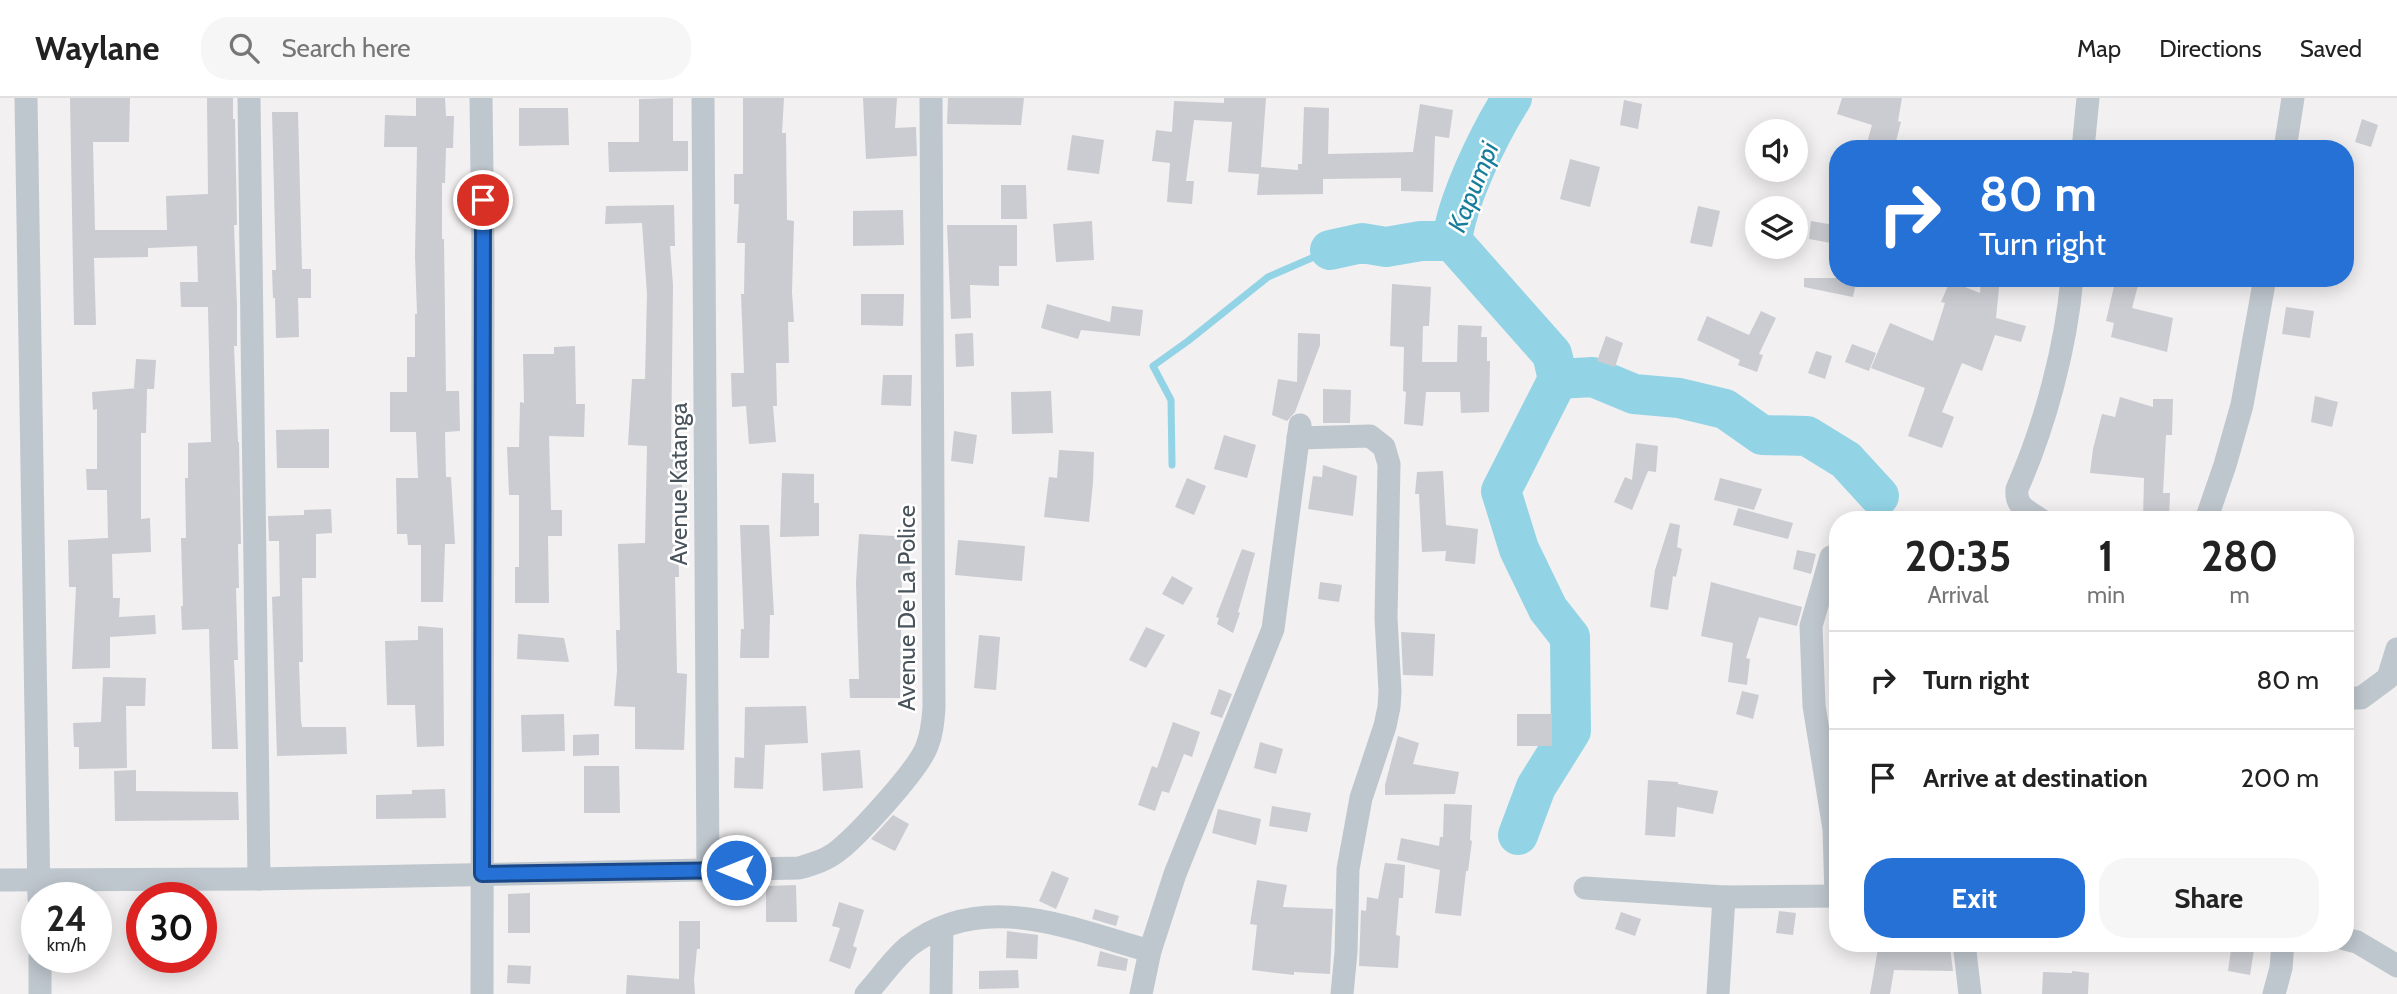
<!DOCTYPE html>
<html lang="en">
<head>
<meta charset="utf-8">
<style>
  :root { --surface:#fff; --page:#f6f6f6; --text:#222; --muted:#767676; --line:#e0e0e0; --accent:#2671d6 }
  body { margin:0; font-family:Cabin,sans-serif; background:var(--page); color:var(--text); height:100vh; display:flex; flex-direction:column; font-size:26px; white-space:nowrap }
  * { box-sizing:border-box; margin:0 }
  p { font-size:23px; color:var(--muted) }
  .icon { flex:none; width:38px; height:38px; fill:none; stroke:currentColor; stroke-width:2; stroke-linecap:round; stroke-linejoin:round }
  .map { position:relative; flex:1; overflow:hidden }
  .side { position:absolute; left:1829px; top:413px; width:525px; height:441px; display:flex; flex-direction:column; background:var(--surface); border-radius:28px; box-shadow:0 4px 18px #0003 }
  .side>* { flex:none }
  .guide { position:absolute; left:1829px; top:42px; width:525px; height:147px; border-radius:28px; box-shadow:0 4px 18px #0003; background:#2671d6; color:#fff; overflow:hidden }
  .tools { position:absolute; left:1745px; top:21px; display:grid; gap:14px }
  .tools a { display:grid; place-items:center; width:63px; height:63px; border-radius:50%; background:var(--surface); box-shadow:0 4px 18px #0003; font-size:35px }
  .speed { position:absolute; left:21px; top:784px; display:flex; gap:14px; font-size:35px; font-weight:700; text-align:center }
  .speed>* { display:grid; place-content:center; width:91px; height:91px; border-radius:50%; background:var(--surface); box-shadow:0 4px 18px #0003; line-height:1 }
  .speed small { font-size:18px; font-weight:400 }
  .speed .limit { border:10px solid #d22; background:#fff; color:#111 }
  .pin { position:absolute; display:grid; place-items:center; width:60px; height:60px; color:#fff; margin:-30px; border:4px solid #fff; border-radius:50%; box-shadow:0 2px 7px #0007 }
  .me { position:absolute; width:77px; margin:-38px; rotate:270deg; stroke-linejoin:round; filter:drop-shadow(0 0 5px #0008) }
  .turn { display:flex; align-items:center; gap:24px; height:147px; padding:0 35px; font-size:32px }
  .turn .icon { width:91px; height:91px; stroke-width:2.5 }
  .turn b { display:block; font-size:49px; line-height:60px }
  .eta { display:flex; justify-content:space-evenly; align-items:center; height:119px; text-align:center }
  .eta b { font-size:42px; font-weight:800; line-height:49px }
  .action { display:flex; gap:14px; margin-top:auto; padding:14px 35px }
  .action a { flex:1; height:80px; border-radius:28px; background:var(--accent); color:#fff; font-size:28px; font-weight:800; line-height:80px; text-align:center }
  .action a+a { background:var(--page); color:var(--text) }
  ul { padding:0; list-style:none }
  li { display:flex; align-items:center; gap:21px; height:98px; padding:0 35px; border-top:2px solid var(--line) }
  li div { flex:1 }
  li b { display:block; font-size:26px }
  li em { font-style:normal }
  header { display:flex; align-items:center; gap:42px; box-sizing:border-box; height:98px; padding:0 35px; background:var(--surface); border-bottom:2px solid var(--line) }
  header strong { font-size:33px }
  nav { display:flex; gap:38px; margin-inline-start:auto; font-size:24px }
  .search { width:490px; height:63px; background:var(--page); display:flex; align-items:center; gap:18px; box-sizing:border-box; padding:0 24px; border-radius:28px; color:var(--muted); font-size:26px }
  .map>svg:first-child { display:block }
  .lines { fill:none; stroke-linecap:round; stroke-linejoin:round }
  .stream { stroke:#92d4e6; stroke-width:7 }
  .river { stroke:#92d4e6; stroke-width:40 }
  .building { fill:#caccd2 }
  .minor { stroke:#bfc7ce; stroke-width:23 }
  .route-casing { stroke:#19498b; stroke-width:18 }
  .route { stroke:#2671d6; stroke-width:12 }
  .labels { text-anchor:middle; stroke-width:5; stroke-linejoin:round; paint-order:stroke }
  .street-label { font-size:24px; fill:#49535c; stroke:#fff }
  .water-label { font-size:26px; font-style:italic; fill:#177d9b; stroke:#fff }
</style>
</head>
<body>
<header>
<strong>Waylane</strong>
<div class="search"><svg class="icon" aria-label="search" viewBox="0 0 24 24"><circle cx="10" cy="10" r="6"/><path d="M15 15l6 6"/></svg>Search here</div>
<nav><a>Map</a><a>Directions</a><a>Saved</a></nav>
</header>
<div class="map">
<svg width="2397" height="896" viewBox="0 0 2397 896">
  <rect width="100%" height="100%" fill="#f2f0f0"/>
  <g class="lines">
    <g class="stream">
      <polyline points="1172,367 1171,302 1153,268 1188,243 1268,179 1330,152"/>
      <polyline points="1879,398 1888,422"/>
    </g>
    <g class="river">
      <polyline points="1452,143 1552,256 1558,281 1593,279 1634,296 1679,300 1725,311 1762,337 1807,338 1846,362 1879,398"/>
      <path d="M1330 152 1362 145 1386 149 1421 143H1452C1457 102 1489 36 1512 0"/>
      <polyline points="1518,737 1536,689 1571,633 1570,539 1548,511 1519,451 1501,393 1558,281"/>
    </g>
  </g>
  <g class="building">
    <polygon points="70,0 130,0 129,44 93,44 95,132 167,132 166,98 208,96 207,0 233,0 233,21 235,21 237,127 234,127 237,208 237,248 234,248 238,344 239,344 241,446 238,446 238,449 239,490 236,490 238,562 234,562 238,651 212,651 209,531 182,532 181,508 183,508 181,440 186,440 185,380 188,380 188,345 211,344 208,209 181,209 180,184 198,184 197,148 148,150 148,159 94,160 96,227 74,227"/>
    <polygon points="416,0 445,0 446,18 454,18 453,50 446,50 445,85 442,85 442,141 444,141 446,293 459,293 460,333 445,334 446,379 451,379 455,446 445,446 443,504 421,504 421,447 408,447 407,436 397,436 396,380 418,380 416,334 390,334 390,294 407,294 407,259 415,259 415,216 417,216 415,158 417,49 384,49 385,17 416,18"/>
    <polygon points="673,0 673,43 688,43 688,73 609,74 608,44 639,44 639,1"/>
    <polygon points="743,0 784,0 782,35 786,35 787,122 794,123 792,194 794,224 788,224 789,265 776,265 777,308 773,308 776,344 749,346 746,308 732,309 731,275 744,275 741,196 744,196 745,145 737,145 739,106 734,106 734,76 743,76"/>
    <polygon points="863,0 897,0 895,30 916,29 917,58 866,61"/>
    <polygon points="948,0 1024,0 1021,27 947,26"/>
    <polygon points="1224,0 1266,0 1261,69 1298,72 1298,66 1302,66 1304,9 1329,10 1328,56 1413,54 1420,6 1453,12 1449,40 1435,38 1433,94 1401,93 1401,80 1323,81 1323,96 1257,97 1259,76 1228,74 1232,24 1194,22 1186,83 1194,83 1192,106 1167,104 1170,65 1152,63 1156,32 1172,34 1174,3 1224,5"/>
    <polygon points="1842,0 1902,0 1898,23 1901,24 1894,51 1866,48 1872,27 1837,16"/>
    <polygon points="1624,2 1642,6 1638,31 1620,27"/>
    <polygon points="519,10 568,10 569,47 519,48"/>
    <polygon points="272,14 298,14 302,171 311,171 311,200 298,200 299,239 276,240 275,200 273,200 272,172 276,172"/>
    <polygon points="2362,21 2378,27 2371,49 2355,44"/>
    <polygon points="1072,37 1104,42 1099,76 1067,72"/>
    <polygon points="1570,61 1600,69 1590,109 1560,101"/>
    <polygon points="1001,87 1026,87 1027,121 1001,121"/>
    <polygon points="674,107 675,148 670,148 673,187 671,355 683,355 682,391 673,391 672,445 678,444 679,479 675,479 677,575 687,576 684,652 635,651 635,609 614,608 617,573 616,532 620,532 618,446 645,445 647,348 628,347 632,281 645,281 647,196 642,125 605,126 606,108"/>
    <polygon points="1698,108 1720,113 1712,149 1690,145"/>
    <polygon points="903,112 904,147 853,148 853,113"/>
    <polygon points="1092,123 1094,162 1056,164 1053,126"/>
    <polygon points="1811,123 1834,127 1831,145 1809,141"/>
    <polygon points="947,127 1017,127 1017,168 999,168 999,188 970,187 971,220 951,221"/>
    <polygon points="1804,180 1857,180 1853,199 1804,189"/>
    <polygon points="1981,180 2000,180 1996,220 2026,228 2021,244 1995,237 1982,273 1962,265 1942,314 1954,319 1942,350 1908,338 1925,290 1871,270 1890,225 1933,243 1945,205 1941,204 1950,183 1980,195"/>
    <polygon points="2116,180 2140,180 2132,210 2173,220 2167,254 2111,239 2114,225 2106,223"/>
    <polygon points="1392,186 1431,189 1429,228 1423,228 1422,264 1457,264 1458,227 1482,228 1481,239 1487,239 1487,263 1490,263 1489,314 1461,315 1460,294 1426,294 1423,328 1404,326 1406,294 1403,293 1404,249 1390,248"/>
    <polygon points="861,196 904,196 903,228 861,227"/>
    <polygon points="1047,206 1110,224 1112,208 1143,212 1140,238 1081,232 1078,241 1041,230"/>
    <polygon points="2286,209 2314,213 2310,240 2282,236"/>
    <polygon points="1761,213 1776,220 1759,256 1763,257 1757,274 1738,267 1740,262 1697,242 1707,218 1749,237"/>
    <polygon points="973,235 974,268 956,269 955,236"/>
    <polygon points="1298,235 1320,236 1320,247 1295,314 1287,323 1272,317 1278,281 1297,284"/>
    <polygon points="1606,238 1623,245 1615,269 1597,263"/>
    <polygon points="1852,246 1876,255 1869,273 1845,264"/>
    <polygon points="575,248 576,306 585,306 584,339 549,338 551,412 562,412 562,438 548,438 549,505 515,505 515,469 519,469 519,397 509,397 507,349 519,349 520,304 524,305 523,256 554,256 554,249"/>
    <polygon points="1816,253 1832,258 1825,281 1808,275"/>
    <polygon points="136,261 156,262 154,291 147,291 146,335 141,335 141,421 150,420 151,454 112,456 113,500 120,500 119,519 155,517 156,536 110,539 110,570 72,571 76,489 69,489 68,442 108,440 107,392 87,392 86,371 97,371 97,311 93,312 92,294 138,290 134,290"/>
    <polygon points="883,277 912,277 911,308 881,307"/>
    <polygon points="1323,291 1351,292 1350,325 1323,325"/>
    <polygon points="1051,293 1053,335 1012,336 1011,294"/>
    <polygon points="2315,298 2338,304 2332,329 2311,324"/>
    <polygon points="2120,299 2153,309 2153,301 2173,301 2172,337 2166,337 2163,395 2170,395 2169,422 2143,422 2144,380 2090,375 2093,351 2102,316 2115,319"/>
    <polygon points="329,331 329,370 277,370 276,332"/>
    <polygon points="954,333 977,337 973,366 951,363"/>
    <polygon points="1224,337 1256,347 1247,380 1214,371"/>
    <polygon points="1636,345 1658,348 1656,374 1648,373 1632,412 1614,404 1625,379 1632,382"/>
    <polygon points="1059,352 1094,354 1093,385 1089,424 1044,419 1049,379 1057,380"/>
    <polygon points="1323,367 1357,378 1353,418 1308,411 1313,378 1322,379"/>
    <polygon points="1443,373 1446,427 1478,431 1475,466 1445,463 1446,453 1422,454 1419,396 1415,396 1417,374"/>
    <polygon points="782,375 814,376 814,405 819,405 819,438 780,439"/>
    <polygon points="1187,380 1206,388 1194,417 1175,409"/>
    <polygon points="1720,380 1762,391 1754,412 1714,402"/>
    <polygon points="1738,410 1793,425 1788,441 1733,427"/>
    <polygon points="331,411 332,435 316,436 316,480 302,480 303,564 299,564 301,623 302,629 346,629 347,656 277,658 272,499 280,498 279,443 269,443 268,418 304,417 304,412"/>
    <polygon points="1670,425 1680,427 1677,449 1682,451 1676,479 1673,478 1668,512 1650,509 1655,472"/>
    <polygon points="740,427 769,427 774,517 770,517 769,560 740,560 741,531 744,531"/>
    <polygon points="859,436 912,439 910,473 902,473 900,600 850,600 849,581 859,581 856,484"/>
    <polygon points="958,442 1025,448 1022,483 955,477"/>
    <polygon points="1242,451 1255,455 1238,514 1240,515 1233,535 1217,526 1219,520 1216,519"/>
    <polygon points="1797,452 1816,456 1811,476 1793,471"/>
    <polygon points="1172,478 1193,490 1183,507 1162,496"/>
    <polygon points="1320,484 1342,487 1339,504 1318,501"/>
    <polygon points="1711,484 1802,509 1797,528 1759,519 1746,560 1750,561 1747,587 1728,584 1733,545 1701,538"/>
    <polygon points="418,528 443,530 444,648 417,649 415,607 387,607 385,543 418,542"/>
    <polygon points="1146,529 1165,537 1146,570 1129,562"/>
    <polygon points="1401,534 1435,536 1433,578 1403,577"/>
    <polygon points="518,536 564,540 569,564 517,561"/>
    <polygon points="979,537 1000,539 996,592 974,590"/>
    <polygon points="103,579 146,580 145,608 126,608 127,670 79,671 79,649 74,649 73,625 101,624"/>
    <polygon points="1219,591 1232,596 1222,620 1210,616"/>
    <polygon points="1742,593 1759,597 1753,621 1736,616"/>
    <polygon points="806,608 808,645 765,647 763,691 734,690 735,659 744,660 745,609"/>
    <polygon points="564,616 565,653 522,654 521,617"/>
    <rect x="1517" y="616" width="35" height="32"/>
    <polygon points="1173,624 1200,634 1192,659 1184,656 1169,695 1162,693 1155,713 1138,707 1152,668 1157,670"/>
    <polygon points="599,636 599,657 573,658 573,637"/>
    <polygon points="1398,638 1419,645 1413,666 1459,674 1455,696 1385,697 1385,687"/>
    <polygon points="1260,644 1283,651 1276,676 1254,670"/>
    <polygon points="860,652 863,690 823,693 821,655"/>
    <polygon points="584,668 619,668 620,715 584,715"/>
    <polygon points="136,672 136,693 238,694 239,722 115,723 114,673"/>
    <polygon points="1648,682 1678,684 1678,686 1718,693 1713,716 1677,709 1675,739 1645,737"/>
    <polygon points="445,691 446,720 376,721 376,697 412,696 412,692"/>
    <polygon points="1444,706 1472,707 1470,742 1472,743 1468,773 1466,773 1461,818 1435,815 1440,772 1397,762 1401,740 1439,748 1440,739 1443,739"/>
    <polygon points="1272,708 1311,715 1307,734 1269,728"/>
    <polygon points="1218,711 1261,721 1256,747 1212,735"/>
    <polygon points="893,717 909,726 895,753 871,741"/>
    <polygon points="1385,765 1405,767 1403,800 1399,800 1396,837 1400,838 1398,870 1359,868 1361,812 1366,813 1367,799 1378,801"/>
    <polygon points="1052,773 1069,780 1056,811 1039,803"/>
    <polygon points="1257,782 1287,787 1283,809 1333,811 1330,876 1294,874 1294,877 1252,872 1257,827 1250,826"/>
    <polygon points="796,787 797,824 766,824 766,788"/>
    <polygon points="530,795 530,835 508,835 508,796"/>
    <polygon points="839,804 864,812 853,848 857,850 850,871 829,863 840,830 832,828"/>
    <polygon points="1095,811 1119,818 1116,828 1092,821"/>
    <polygon points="1779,813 1796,815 1793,837 1776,835"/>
    <polygon points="1621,814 1641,821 1635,838 1615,831"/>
    <polygon points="679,823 700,823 700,851 697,851 694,882 695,896 626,896 627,877 679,881"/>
    <polygon points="1007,833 1038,837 1037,861 1006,860"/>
    <polygon points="1879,845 1924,845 1924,849 1950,849 1953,873 1894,872 1890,896 1870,896"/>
    <polygon points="2232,845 2255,845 2250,877 2228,873"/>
    <polygon points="1100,853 1128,861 1126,873 1097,868"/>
    <polygon points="508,867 531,868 530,886 507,885"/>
    <polygon points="1018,872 1019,890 979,891 979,873"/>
    <polygon points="2072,873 2089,875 2088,896 2042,896 2043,874 2072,875"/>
  </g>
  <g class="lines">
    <g class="minor">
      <polyline points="26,0 39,800"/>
      <polyline points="249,0 259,781"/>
      <polyline points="481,0 483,154 482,896"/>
      <polyline points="703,0 708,771"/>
      <polyline points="2083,51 2088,0"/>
      <polyline points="2285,51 2293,0"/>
      <polyline points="1298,340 1370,338 1384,349 1389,366 1386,520 1390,593 1389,609 1385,628 1361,700 1348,771 1346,854 1342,896"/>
      <path d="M2041 422C2028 413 2015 409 2017 391 2045 327 2066 250 2072 180"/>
      <polyline points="2206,422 2225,367 2242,307 2265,180"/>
      <polyline points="1831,459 1811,528 1814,608 1834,731 1836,798"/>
      <polyline points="2345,600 2361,600 2388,580 2397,551"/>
      <path d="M0 782 259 781 799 770C813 766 827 762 839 752 859 736 919 671 927 648 932 636 933 623 934 610L931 0"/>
      <polyline points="1585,790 1724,799 1838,798"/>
      <polyline points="2345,841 2357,844 2397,868"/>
      <polyline points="1964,845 1970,896"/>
      <polyline points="40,859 40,896"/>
      <path d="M866 896C880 881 893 861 909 848 983 791 1071 831 1150 853"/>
      <polyline points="941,896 942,830"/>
      <polyline points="1141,896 1150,853 1175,776 1273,531 1300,327"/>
      <polyline points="1718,896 1724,799"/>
      <polyline points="2274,896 2281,870 2283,845"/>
    </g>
  </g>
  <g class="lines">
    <g class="route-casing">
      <polyline id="route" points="483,102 482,776 736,772"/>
    </g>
    <use href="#route" class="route"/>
  </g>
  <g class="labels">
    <g class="street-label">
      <text transform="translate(679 386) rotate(-90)" y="8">Avenue Katanga</text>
      <text transform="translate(907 510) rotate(-90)" y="8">Avenue De La Police</text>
    </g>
    <g class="water-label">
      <text transform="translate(1473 89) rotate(-68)" y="9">Kapumpi</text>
    </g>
  </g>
</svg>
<div class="tools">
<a><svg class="icon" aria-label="sound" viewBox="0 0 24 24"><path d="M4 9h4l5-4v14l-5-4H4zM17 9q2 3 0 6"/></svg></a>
<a><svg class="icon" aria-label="layers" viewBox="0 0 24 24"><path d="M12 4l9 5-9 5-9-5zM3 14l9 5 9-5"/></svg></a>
</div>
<div class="speed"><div>24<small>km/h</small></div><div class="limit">30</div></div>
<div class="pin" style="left:483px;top:102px;background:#d93025"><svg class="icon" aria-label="arrive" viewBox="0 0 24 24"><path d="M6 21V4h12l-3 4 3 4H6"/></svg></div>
<svg class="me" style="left:736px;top:772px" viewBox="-20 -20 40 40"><circle r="17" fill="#2671d6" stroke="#fff" stroke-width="3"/><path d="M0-11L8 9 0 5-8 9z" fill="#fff"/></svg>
<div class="guide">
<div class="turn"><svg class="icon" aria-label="right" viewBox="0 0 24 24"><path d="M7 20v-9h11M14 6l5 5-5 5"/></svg><div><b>80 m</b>Turn right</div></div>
</div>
<section class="side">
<div class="eta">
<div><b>20:35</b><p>Arrival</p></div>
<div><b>1</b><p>min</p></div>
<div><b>280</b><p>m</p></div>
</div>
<ul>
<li><svg class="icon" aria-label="right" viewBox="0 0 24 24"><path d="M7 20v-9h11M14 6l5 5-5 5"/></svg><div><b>Turn right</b></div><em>80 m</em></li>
<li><svg class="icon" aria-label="arrive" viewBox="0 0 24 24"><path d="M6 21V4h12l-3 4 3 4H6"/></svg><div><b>Arrive at destination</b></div><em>200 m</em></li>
</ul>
<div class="action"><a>Exit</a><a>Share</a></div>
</section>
</div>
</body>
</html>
